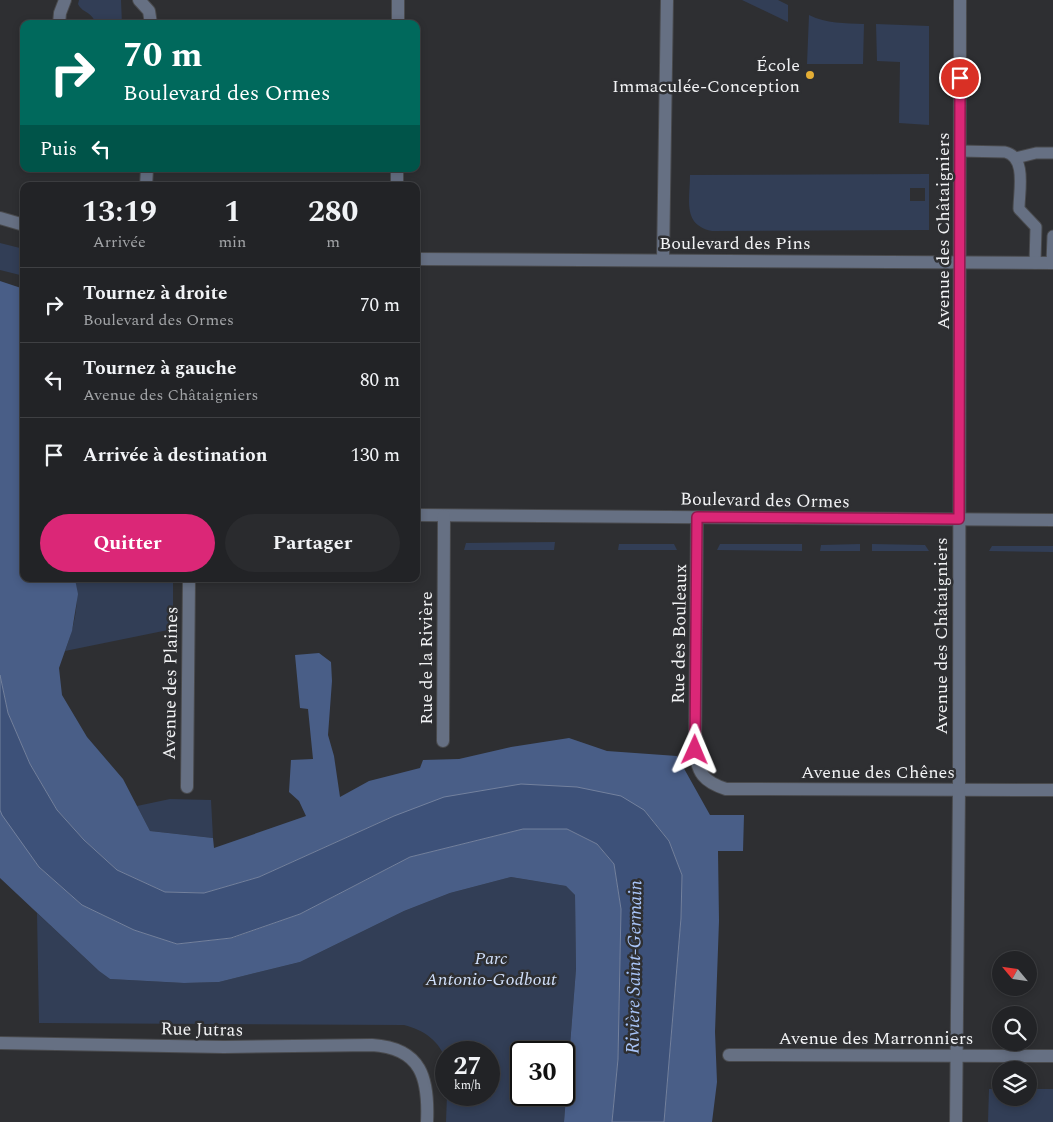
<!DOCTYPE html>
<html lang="fr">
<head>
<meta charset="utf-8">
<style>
  :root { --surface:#222326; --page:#2a2b2e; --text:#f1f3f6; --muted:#a2a4a7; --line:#3f4043; --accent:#db2777 }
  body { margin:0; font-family:Spectral,serif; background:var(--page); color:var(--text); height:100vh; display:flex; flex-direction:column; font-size:19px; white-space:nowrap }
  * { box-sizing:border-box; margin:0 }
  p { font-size:16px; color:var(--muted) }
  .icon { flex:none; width:28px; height:28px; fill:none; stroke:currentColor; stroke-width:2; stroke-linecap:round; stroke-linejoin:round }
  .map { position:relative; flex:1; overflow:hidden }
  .sheet { position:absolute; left:20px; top:182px; width:400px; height:400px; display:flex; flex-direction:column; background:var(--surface); border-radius:10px; box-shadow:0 2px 8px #0003,0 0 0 1px var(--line) }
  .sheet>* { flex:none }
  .top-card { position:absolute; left:20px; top:20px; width:400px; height:152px; border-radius:10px; box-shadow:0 2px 8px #0003,0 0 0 1px var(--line); background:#00695c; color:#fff; overflow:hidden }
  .needle { width:32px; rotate:299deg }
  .fabs { position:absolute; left:992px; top:951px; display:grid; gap:10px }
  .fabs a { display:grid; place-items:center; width:45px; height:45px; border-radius:50%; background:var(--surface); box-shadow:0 2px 8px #0003,0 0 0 1px var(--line); font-size:25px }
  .speed { position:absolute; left:435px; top:1041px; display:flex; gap:10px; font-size:25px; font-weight:700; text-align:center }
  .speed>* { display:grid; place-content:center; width:65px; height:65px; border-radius:50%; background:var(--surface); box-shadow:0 2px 8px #0003,0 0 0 1px var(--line); line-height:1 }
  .speed small { font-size:12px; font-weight:400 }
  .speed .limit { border:2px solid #111; border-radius:8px; background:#fff; color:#111 }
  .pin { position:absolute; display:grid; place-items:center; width:42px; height:42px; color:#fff; margin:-21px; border:2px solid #fff; border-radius:50%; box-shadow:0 1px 5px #0007 }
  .me { position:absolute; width:55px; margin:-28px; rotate:1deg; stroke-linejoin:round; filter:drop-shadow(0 0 4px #0008) }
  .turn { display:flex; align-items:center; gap:18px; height:105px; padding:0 20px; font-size:22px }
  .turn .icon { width:65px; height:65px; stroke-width:2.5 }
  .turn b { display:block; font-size:35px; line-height:42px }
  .then { display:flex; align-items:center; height:48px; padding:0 20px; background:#0003; gap:10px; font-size:19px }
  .eta { display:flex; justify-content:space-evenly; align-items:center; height:85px; text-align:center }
  .eta b { font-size:30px; font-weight:700; line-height:35px }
  .cta { display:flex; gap:10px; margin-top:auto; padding:10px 20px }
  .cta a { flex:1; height:58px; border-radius:30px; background:var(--accent); color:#fff; font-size:20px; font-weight:700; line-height:58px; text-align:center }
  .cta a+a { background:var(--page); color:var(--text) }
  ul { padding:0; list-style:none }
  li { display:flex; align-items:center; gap:15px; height:75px; padding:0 20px; border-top:1px solid var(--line) }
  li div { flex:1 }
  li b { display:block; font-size:19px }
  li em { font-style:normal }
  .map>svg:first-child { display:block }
  .green { fill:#323e56; fill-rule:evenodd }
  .forest { fill:#495e87 }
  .water { fill:#3d5179; stroke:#73819e }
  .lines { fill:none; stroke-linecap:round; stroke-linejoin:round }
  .service-casing { stroke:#494a4d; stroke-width:13 }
  .minor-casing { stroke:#494a4d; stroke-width:14 }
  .tertiary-casing { stroke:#494a4d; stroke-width:14 }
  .service { stroke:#667083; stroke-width:11 }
  .minor { stroke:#667083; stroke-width:12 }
  .tertiary { stroke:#667083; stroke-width:12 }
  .route-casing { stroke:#8e194d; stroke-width:12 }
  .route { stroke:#db2777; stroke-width:9 }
  .poi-dot { fill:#e4ae35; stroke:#2e2f32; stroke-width:2 }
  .labels { text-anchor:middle; stroke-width:5; stroke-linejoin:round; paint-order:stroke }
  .poi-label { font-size:18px; fill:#f1f2f4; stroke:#2e2f32; text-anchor:end }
  .street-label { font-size:18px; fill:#f1f2f4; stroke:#2e2f32 }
  .park-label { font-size:18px; font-style:italic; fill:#d0dffa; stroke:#2e2f32 }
  .water-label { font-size:19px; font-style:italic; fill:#a9c5f9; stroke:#2e2f32 }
</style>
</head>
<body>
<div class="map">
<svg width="1053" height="1122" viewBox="0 0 1053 1122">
  <rect width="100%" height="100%" fill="#2e2f32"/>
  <g class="green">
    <path d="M79 0H121L122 24H96C91 10 83 14 78 4Z"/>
    <polygon points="742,0 778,0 788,5 788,22"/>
    <path d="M809 15C827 24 844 23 864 24L863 64H807Z"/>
    <polygon points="876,24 929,26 929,125 899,123 900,62 877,61"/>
    <path d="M929 174V230L712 231C682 225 690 200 690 175ZM910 188H925V201H910Z"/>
    <polygon points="0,243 24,249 24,276 0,270"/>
    <polygon points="555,542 554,550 464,550 466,543"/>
    <polygon points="619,544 674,544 677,550 618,550"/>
    <polygon points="720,544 802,544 802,551 717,550"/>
    <polygon points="860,544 860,551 820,551 821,545"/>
    <polygon points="872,544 925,545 929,551 872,551"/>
    <polygon points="992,546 1053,546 1053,552 989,551"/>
    <path d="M75 579H173V629L65 651C74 627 80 603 75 579Z"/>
    <polygon points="170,799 211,800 213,838 150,831 137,806"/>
    <path d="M511 877 566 886 575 895 576 969 564 1122H446L447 1095H489V1052H446V1061C440 1041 424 1030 404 1025L39 1023 37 913 99 971 110 979 184 983 219 982 300 962 404 911 450 893ZM521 1052H564V1095H521Z"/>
    <polygon points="989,1089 1001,1089 1001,1098 1029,1098 1029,1089 1053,1089 1053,1122 988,1122"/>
  </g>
  <g class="forest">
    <polygon points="0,281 24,289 24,579 75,579 78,594 72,631 59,668 62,695 87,737 123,779 150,831 213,838 214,848 306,816 299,801 289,792 291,760 313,759 308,709 300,708 295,655 319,653 331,662 332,681 328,735 334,756 340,797 369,781 420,768 423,760 459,759 511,747 569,738 607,751 677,756 710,815 744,815 743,851 718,851 719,921 715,1032 717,1082 712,1122 664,1122 681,918 682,875 669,841 644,810 394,816 259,877 204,893 165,892 117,870 84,840 57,810 30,764 8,713 0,675"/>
    <polygon points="0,810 39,867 82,905 134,930 177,944 232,938 300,914 410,857 523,829 567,829 597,844 614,864 621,909 618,1059 612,1122 564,1122 576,969 575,895 566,886 511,877 450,893 404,911 300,962 219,982 184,983 110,979 99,971 0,878"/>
  </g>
  <polygon class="water" points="0,675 8,713 30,764 57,810 84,840 117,870 165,892 204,893 259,877 394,816 444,797 521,784 577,787 621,796 644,810 669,841 682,875 681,918 664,1122 612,1122 618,1059 621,909 614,864 597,844 567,829 523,829 410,857 300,914 231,938 177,944 134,930 82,905 39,867 2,815 0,810"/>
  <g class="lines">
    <g class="service-casing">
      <g id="service">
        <path d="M960 151 1005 152C1027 157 1019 191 1019 209L1036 227 1035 263"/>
        <polyline points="1016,158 1036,153 1053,153"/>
        <polyline points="1052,263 1053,236"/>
      </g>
    </g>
    <g class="minor-casing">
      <g id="minor">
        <polyline points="139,0 149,11 151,24"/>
        <polyline points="59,24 60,13 65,0"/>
        <polyline points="398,24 398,0"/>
        <polyline points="146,186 147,169"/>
        <polyline points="397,186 397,169"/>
        <polyline points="663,260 667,0"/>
        <polyline points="416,515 1053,520"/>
        <path d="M697 517 695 750C697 773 704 782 726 789L1053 790"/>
        <polyline points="443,741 444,516"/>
        <polyline points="187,787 189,579"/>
        <path d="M0 1043 224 1047 372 1045C422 1048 429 1079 427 1122"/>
        <polyline points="729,1055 1053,1056"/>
        <polyline points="956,1122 959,789 960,0"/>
      </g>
    </g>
    <g class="tertiary-casing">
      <g id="tertiary">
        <polyline points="0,218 24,225"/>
        <polyline points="416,259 1053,263"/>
      </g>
    </g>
    <use href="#service" class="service"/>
    <use href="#minor" class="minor"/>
    <use href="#tertiary" class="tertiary"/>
  </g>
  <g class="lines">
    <g class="route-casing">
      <polyline id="route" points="695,750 697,517 959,519 960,78"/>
    </g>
    <use href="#route" class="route"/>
  </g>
  <circle class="poi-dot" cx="810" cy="75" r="5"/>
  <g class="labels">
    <g class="poi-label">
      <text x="800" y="71">École<tspan x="800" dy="21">Immaculée-Conception</tspan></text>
    </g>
    <g class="street-label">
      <text transform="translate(943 231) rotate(-90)" y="6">Avenue des Châtaigniers</text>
      <text x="735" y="249">Boulevard des Pins</text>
      <text transform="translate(765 500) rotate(1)" y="6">Boulevard des Ormes</text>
      <text transform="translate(679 634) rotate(-89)" y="6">Rue des Bouleaux</text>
      <text transform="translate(941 636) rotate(-90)" y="6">Avenue des Châtaigniers</text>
      <text transform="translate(426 658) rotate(-90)" y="6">Rue de la Rivière</text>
      <text transform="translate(170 683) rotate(-89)" y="6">Avenue des Plaines</text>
      <text x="878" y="778">Avenue des Chênes</text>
      <text transform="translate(202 1029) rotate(1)" y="6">Rue Jutras</text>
      <text x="876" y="1044">Avenue des Marronniers</text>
    </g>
    <g class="park-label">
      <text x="491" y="964">Parc<tspan x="491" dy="21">Antonio-Godbout</tspan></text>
    </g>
    <g class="water-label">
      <text transform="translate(633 967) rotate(-89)" y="7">Rivière Saint-Germain</text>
    </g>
  </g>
</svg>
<div class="fabs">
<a><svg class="needle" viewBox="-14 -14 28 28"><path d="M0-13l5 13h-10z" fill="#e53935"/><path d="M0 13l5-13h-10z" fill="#a2a4a7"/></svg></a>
<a><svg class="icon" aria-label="search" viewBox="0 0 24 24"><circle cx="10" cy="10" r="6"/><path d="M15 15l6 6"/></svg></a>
<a><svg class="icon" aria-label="layers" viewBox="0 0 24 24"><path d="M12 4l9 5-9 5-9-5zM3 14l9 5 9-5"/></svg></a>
</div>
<div class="speed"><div>27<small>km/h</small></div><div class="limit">30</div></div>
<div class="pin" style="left:960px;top:78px;background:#d93025"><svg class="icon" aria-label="arrive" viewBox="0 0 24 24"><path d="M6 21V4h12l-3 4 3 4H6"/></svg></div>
<svg class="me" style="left:695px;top:750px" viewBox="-20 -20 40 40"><path d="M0-17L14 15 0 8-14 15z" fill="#db2777" stroke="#fff" stroke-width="4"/></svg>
<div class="top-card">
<div class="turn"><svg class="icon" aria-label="right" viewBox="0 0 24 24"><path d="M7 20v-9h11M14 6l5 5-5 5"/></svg><div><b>70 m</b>Boulevard des Ormes</div></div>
<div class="then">Puis<svg class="icon" aria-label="left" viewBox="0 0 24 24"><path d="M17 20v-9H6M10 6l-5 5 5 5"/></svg></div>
</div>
<section class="sheet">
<div class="eta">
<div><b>13:19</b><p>Arrivée</p></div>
<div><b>1</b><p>min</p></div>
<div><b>280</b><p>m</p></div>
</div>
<ul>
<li><svg class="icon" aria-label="right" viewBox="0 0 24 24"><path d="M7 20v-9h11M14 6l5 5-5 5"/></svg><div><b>Tournez à droite</b><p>Boulevard des Ormes</p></div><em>70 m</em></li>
<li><svg class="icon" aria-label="left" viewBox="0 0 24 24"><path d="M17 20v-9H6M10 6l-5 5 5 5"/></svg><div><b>Tournez à gauche</b><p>Avenue des Châtaigniers</p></div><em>80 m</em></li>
<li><svg class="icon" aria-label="arrive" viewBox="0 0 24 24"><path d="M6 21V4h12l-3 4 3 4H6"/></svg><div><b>Arrivée à destination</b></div><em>130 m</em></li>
</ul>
<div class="cta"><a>Quitter</a><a>Partager</a></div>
</section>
</div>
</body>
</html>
